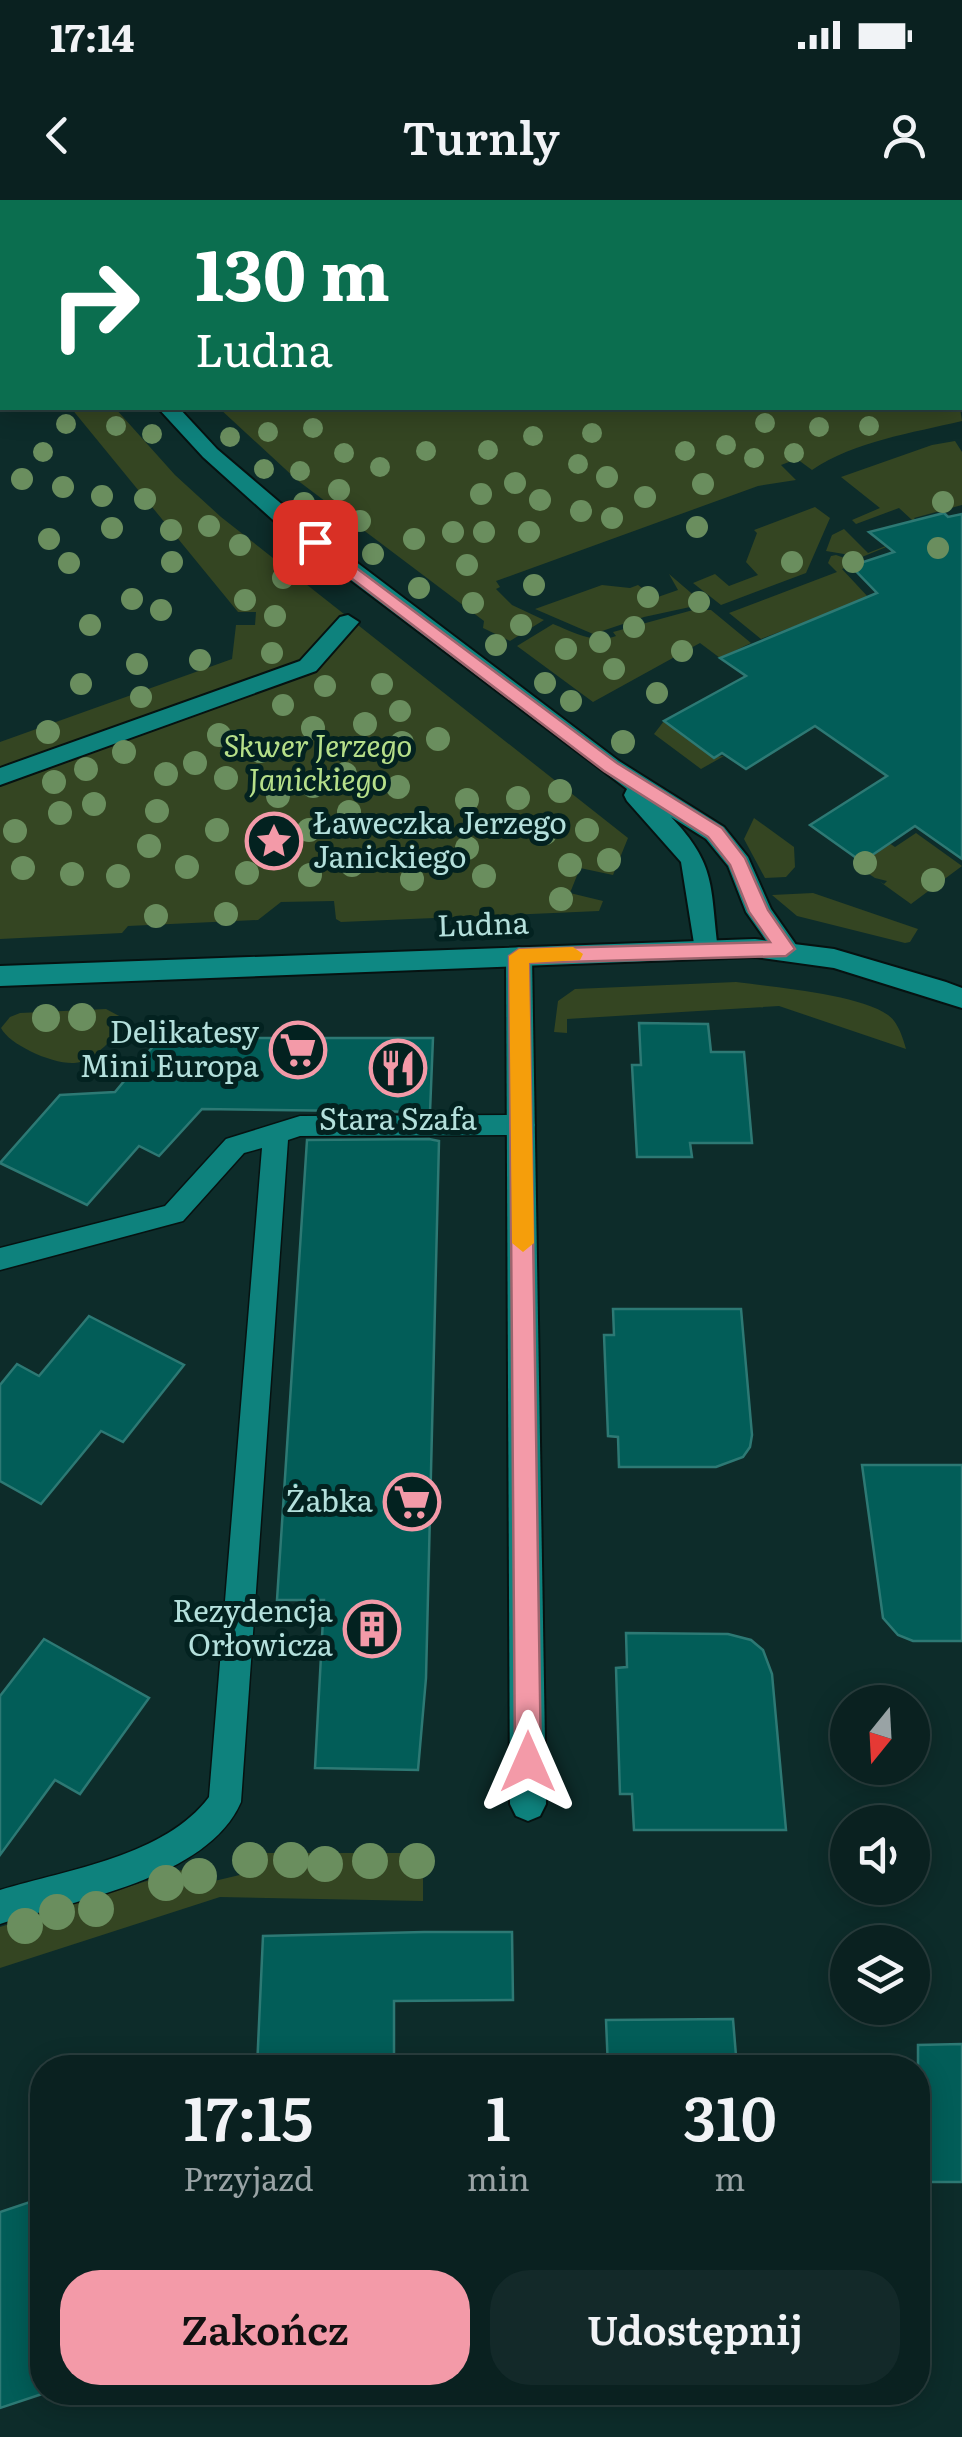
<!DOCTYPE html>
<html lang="pl">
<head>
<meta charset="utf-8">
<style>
  :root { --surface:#0a2120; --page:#132929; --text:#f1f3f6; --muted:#99a3a5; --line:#2a3e3e; --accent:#f39aa8 }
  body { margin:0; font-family:Literata,serif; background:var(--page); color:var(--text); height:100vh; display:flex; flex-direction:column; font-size:38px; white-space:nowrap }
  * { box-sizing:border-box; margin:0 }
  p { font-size:32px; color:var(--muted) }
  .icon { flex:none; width:55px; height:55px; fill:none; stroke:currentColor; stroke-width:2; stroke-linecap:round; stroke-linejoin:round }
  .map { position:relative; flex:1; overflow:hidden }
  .drawer { position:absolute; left:30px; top:1855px; width:900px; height:350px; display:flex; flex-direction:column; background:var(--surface); border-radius:40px; box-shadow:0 5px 25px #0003,0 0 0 2px var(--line) }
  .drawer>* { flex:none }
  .banner { position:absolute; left:0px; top:0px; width:962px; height:210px; box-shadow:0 5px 25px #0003,0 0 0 2px var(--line); background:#0b6e4f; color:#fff; overflow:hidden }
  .needle { width:65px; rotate:198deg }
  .controls { position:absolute; left:830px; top:1485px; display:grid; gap:20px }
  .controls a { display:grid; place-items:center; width:100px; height:100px; border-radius:50%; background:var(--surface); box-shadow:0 5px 25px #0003,0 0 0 2px var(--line); font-size:50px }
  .pin { position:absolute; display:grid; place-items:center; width:85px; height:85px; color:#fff; margin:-42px; border-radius:20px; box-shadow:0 5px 15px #0006 }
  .me { position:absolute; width:110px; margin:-55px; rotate:0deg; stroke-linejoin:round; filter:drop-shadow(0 0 8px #0008) }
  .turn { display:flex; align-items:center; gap:35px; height:210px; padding:0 30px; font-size:45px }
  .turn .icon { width:130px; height:130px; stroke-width:2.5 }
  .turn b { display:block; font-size:70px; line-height:85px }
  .eta { display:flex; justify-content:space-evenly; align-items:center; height:170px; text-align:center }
  .eta b { font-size:60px; font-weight:600; line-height:70px }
  .cta { display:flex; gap:20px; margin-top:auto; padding:20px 30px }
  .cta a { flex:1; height:115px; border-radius:40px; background:var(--accent); color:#111; font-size:40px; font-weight:600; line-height:115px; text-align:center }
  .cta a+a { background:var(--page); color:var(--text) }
  .status { display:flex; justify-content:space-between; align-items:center; height:70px; padding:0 50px; background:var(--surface); direction:ltr }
  .status svg { height:28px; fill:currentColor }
  header { display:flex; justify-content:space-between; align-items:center; height:130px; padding:0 30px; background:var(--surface); font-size:45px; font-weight:600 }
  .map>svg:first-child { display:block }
  .green { fill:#344522 }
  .building { fill:#025d58; stroke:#2d7974; stroke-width:2.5 }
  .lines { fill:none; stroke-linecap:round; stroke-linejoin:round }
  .lane-casing { stroke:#061211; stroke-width:3 }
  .street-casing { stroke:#061211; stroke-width:4 }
  .secondary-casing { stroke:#061211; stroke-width:4 }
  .lane { fill:#0e827d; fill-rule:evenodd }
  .street { fill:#0e827d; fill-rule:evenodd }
  .secondary { fill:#0e8883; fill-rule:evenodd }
  .tree { fill:#6a8e5e }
  .route { fill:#f39aa8; stroke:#9e646d; stroke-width:2.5 }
  .slow { fill:#f59e0b }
  .labels { text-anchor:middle; stroke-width:10; stroke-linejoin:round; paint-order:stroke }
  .park-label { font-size:30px; font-style:italic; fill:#b6df89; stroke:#032220 }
  .poi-label { font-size:30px; fill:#b4e0dc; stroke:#032220; text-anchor:end }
  .street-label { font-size:30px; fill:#b4e0dc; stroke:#032220 }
</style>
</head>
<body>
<div class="status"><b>17:14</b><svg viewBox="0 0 49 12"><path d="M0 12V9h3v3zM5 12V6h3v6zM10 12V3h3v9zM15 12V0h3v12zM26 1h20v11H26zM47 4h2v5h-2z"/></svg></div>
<header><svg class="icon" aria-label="back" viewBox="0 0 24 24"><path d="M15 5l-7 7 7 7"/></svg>Turnly<svg class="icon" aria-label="person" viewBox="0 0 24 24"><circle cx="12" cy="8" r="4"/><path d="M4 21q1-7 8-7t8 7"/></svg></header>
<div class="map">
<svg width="962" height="2237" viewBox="0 0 962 2237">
  <rect width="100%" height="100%" fill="#0d2c2a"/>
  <g class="green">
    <polygon points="33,0 533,0 551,2 35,2"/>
    <polygon points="71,208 115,208 175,275 221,317 628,638 613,675 580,668 570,693 603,701 599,711 341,722 336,719 334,701 281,702 258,720 128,726 122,733 0,739 0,542 232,459 236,425 255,425 256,412 238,412"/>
    <path d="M219 208H960L962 221C912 233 855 241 812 270L797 259 781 265 796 280 758 286 496 381 500 387 496 389 512 405 544 420 510 441 483 428 484 421 297 280Z"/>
    <polygon points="955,241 962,252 962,305 914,318 925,331 862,357 826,351 832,335 844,329 868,353 924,331 899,308 856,324 852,320 880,308 841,277 932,245"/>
    <polygon points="815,307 830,318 806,373 721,405 693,383 715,374 729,386 758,375 746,362 757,333 754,330"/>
    <polygon points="836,355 859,363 842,369 869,398 761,439 729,413 837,372 828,363 831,356"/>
    <polygon points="669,374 704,404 644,417 593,434 535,409 602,385 630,388 638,385 655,398 678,390"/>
    <path d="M693 410H711L751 443 720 458 700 443 593 502 517 446 553 424C575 433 595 444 616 436L613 432Z"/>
    <polygon points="664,521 714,557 724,556 701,569 654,534"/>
    <polygon points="754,618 794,647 795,667 786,677 765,678 744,639"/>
    <polygon points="916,633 962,666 911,704 879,681 884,684 887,681 875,678 860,668 862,662 889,643 895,647"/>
    <polygon points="813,693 918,729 910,742 905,743 797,716 772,695"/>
    <path d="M736 782C773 787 859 794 888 815 898 822 903 838 906 849L779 806 567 819V833L554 832 558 801 575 789Z"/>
    <path d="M106 809 121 817C122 828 116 835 107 844 100 851 90 859 80 862 60 868 10 846 1 828L10 817 20 813Z"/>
    <polygon points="256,1653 423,1653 423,1701 220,1697 0,1768 0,1727 201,1664 206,1683 248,1673 246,1654"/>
  </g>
  <g class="building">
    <polygon points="944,313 948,317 962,314 962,659 915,626 862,662 810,625 887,576 815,526 746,569 722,553 714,558 664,521 746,476 720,458 877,393 851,366 894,352 869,332"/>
    <polygon points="639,823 708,824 711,852 744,852 752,943 690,943 692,957 637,957 632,865 641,865"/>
    <polygon points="215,838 433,838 430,912 202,909 159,956 139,946 87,1005 0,963 60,895 115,892 155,844 215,845"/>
    <polygon points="429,939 439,941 426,1478 418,1570 315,1568 324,1400 277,1400 307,940"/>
    <polygon points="613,1109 741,1109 752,1235 750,1247 743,1257 716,1267 619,1267 618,1237 608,1236 604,1135 614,1135"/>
    <polygon points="89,1116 184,1165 123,1242 101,1231 41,1304 0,1281 0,1185 17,1164 39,1176"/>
    <polygon points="862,1265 962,1265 962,1441 913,1441 898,1435 883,1418"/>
    <polygon points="626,1433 728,1434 751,1440 763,1450 772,1474 786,1630 634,1630 632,1594 620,1594 616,1468 627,1467"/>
    <polygon points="44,1439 149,1498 80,1594 55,1580 0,1655 0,1496"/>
    <polygon points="424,1732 512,1732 513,1800 394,1801 394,1868 257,1868 263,1736"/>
    <polygon points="733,1819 737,1868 608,1868 606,1820"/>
    <polygon points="962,1844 962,1982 918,1982 918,1845"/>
    <polygon points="42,1998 42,2194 0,2208 0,2012"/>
  </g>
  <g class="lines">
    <g class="lane-casing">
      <path id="lane" d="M522 915 531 918 535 925 531 932 522 935 300 936 288 940 241 1602C208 1679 74 1700 0 1724V1690C69 1669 165 1656 209 1597L262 948 244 953 183 1021 0 1070V1048L165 1006 226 939 300 916Z"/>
    </g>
    <g class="street-casing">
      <g id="street">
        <polygon points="0,10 2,11 2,25 0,24"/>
        <rect x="0" y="70" width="2" height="12"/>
        <path d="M158 208H179L217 249 298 318 619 561 724 627 748 657 771 709 799 749 795 756H777L746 712 728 666 706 639 671 617C717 665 710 687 718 749L714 756H696L681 662 627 601 624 595 627 589 282 328 203 257Z"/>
        <polygon points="348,415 359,422 316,471 0,585 0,568 300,461 340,417"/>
        <polygon points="519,747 528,750 532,757 546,1604 540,1616 528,1621 516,1616 510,1604 506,757 510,750"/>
      </g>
    </g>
    <g class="secondary-casing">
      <g id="secondary">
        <polygon points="876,0 895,0 896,2 878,2"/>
        <polygon points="960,93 962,94 962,107 960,106"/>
        <polygon points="755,739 834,749 946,782 962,788 962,808 834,768 755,757 0,786 0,766"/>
      </g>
    </g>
    <use href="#lane" class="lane"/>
    <use href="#street" class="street"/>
    <use href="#secondary" class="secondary"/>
  </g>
  <g class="tree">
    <circle cx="765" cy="223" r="10"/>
    <circle cx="66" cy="224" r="10"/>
    <circle cx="116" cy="226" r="10"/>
    <circle cx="869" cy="226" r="10"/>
    <circle cx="819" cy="227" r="10"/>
    <circle cx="313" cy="228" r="10"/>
    <circle cx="268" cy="232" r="10"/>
    <circle cx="592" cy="233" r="10"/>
    <circle cx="152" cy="234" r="10"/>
    <circle cx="533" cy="236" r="10"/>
    <circle cx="230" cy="237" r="10"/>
    <circle cx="726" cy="245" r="10"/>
    <circle cx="488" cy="250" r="10"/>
    <circle cx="426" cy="251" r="10"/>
    <circle cx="685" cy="251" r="10"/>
    <circle cx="43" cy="252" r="10"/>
    <circle cx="344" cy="253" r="10"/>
    <circle cx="794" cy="253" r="10"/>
    <circle cx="754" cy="258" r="10"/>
    <circle cx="578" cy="264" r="10"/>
    <circle cx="380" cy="267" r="10"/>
    <circle cx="264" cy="269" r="10"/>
    <circle cx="300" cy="271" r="10"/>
    <circle cx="607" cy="277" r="11"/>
    <circle cx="22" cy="279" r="11"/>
    <circle cx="515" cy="283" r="11"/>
    <circle cx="703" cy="284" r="11"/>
    <circle cx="63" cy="287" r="11"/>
    <circle cx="339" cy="290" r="11"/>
    <circle cx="481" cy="294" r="11"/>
    <circle cx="102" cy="296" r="11"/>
    <circle cx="645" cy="297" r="11"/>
    <circle cx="145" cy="299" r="11"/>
    <circle cx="540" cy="300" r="11"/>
    <circle cx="943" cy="302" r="11"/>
    <circle cx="304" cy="303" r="11"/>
    <circle cx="581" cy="311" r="11"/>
    <circle cx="612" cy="318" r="11"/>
    <circle cx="360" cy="321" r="11"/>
    <circle cx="209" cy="326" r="11"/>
    <circle cx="697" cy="327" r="11"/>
    <circle cx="112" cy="328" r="11"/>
    <circle cx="171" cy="330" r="11"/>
    <circle cx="453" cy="332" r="11"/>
    <circle cx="484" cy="332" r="11"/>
    <circle cx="529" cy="332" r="11"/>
    <circle cx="49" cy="339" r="11"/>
    <circle cx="414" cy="339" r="11"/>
    <circle cx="240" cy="345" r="11"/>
    <circle cx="938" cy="348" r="11"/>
    <circle cx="373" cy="354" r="11"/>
    <circle cx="172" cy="362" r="11"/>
    <circle cx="792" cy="362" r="11"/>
    <circle cx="853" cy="362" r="11"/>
    <circle cx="69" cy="363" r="11"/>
    <circle cx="467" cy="365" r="11"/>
    <circle cx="283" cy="378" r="11"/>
    <circle cx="534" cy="385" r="11"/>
    <circle cx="419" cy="388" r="11"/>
    <circle cx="648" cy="397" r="11"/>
    <circle cx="132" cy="399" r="11"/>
    <circle cx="245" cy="400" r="11"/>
    <circle cx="699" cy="402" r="11"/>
    <circle cx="473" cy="403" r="11"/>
    <circle cx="161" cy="410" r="11"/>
    <circle cx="275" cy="416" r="11"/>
    <circle cx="90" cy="425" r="11"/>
    <circle cx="521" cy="425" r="11"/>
    <circle cx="634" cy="427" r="11"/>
    <circle cx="600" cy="442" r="11"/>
    <circle cx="496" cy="445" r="11"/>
    <circle cx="566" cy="449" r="11"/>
    <circle cx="682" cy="451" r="11"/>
    <circle cx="272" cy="453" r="11"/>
    <circle cx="200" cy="460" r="11"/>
    <circle cx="137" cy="464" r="11"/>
    <circle cx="614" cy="469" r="11"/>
    <circle cx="545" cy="483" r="11"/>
    <circle cx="81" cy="484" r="11"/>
    <circle cx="382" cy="484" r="11"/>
    <circle cx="325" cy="486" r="11"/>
    <circle cx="657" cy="493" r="11"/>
    <circle cx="141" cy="497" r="11"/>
    <circle cx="571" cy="501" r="11"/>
    <circle cx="283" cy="505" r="11"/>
    <circle cx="400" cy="511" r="11"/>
    <circle cx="365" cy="524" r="12"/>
    <circle cx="313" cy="528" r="12"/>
    <circle cx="48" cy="532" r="12"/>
    <circle cx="219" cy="535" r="12"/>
    <circle cx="438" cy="539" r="12"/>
    <circle cx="623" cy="542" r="12"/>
    <circle cx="402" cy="543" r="12"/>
    <circle cx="260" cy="551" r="12"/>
    <circle cx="124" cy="552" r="12"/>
    <circle cx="195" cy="563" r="12"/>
    <circle cx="86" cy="569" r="12"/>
    <circle cx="166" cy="574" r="12"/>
    <circle cx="345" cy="574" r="12"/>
    <circle cx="226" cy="578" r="12"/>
    <circle cx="54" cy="582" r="12"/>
    <circle cx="313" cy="586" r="12"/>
    <circle cx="398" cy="587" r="12"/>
    <circle cx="560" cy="591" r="12"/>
    <circle cx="278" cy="596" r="12"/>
    <circle cx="518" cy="598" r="12"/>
    <circle cx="467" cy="600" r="12"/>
    <circle cx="94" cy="604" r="12"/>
    <circle cx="157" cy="611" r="12"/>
    <circle cx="349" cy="612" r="12"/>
    <circle cx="60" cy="613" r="12"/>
    <circle cx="217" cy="630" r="12"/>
    <circle cx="309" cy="630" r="12"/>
    <circle cx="587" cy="630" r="12"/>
    <circle cx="15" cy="631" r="12"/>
    <circle cx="545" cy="633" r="12"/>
    <circle cx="149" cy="646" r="12"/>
    <circle cx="467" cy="648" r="12"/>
    <circle cx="609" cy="660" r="12"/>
    <circle cx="865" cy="663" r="12"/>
    <circle cx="352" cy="665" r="12"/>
    <circle cx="570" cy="665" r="12"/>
    <circle cx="187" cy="667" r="12"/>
    <circle cx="23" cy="668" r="12"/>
    <circle cx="247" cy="673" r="12"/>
    <circle cx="72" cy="674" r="12"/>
    <circle cx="310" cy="675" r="12"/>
    <circle cx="118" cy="676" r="12"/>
    <circle cx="484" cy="676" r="12"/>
    <circle cx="412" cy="679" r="12"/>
    <circle cx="933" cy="680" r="12"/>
    <circle cx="561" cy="699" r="12"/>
    <circle cx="226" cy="714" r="12"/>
    <circle cx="156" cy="716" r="12"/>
    <circle cx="82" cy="817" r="14"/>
    <circle cx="46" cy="818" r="14"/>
    <circle cx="250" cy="1660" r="18"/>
    <circle cx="291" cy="1660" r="18"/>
    <circle cx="370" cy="1661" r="18"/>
    <circle cx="417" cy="1661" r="18"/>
    <circle cx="325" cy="1664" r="18"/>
    <circle cx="199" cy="1676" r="18"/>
    <circle cx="166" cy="1683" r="18"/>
    <circle cx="96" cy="1709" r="18"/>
    <circle cx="57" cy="1712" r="18"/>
    <circle cx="25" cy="1726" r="18"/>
  </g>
  <polygon class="route" points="315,337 617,563 722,628 745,658 768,710 795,749 786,756 529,763 541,1562 537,1571 528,1575 519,1571 515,1562 509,756 519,749 770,742 749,712 730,665 708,637 604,571 309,346 309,339"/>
  <polygon class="slow" points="573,747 583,754 580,760 529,763 534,1043 523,1052 512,1043 509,756 519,749"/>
  <defs>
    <g id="sight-ring" transform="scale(2.875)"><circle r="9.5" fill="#032220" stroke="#f39aa8" stroke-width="1.5"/><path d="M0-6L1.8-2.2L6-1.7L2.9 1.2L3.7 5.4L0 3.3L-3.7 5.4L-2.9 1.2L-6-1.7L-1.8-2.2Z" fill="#f39aa8"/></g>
    <g id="supermarket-ring" transform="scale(2.875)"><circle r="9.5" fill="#032220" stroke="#f39aa8" stroke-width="1.5"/><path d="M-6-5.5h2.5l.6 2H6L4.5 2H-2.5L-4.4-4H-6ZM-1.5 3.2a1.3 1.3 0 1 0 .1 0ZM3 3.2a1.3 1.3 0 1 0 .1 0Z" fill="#f39aa8"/></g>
    <g id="restaurant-ring" transform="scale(2.875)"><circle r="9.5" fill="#032220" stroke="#f39aa8" stroke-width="1.5"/><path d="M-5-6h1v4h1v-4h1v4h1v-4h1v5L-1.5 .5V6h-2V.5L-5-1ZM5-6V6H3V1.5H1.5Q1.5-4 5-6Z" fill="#f39aa8"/></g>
    <g id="building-ring" transform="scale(2.875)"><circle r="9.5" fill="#032220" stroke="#f39aa8" stroke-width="1.5"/><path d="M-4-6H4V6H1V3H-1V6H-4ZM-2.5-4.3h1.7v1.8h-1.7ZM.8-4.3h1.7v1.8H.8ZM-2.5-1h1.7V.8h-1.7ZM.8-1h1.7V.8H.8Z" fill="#f39aa8"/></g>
  </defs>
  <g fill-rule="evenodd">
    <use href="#sight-ring" x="274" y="641"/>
    <use href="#supermarket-ring" x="298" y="850"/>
    <use href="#restaurant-ring" x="398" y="868"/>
    <use href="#supermarket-ring" x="412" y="1302"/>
    <use href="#building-ring" x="372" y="1429"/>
  </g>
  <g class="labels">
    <g class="park-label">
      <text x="318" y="557">Skwer Jerzego<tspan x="318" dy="34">Janickiego</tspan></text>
    </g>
    <g class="poi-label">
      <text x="313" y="634" text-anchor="start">Ławeczka Jerzego<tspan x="313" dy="34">Janickiego</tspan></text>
      <text x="259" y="843">Delikatesy<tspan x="259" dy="34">Mini Europa</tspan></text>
      <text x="398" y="930" text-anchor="middle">Stara Szafa</text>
      <text x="373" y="1312">Żabka</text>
      <text x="333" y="1422">Rezydencja<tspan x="333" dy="34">Orłowicza</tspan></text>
    </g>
    <g class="street-label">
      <text transform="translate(483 725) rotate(-2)" y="10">Ludna</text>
    </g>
  </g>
</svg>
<div class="controls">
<a><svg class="needle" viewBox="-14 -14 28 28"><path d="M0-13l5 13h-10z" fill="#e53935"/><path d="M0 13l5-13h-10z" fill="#99a3a5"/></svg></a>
<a><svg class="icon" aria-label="sound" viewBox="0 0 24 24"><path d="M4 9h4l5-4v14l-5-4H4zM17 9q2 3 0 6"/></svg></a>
<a><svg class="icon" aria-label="layers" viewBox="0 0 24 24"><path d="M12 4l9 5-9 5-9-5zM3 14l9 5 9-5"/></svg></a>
</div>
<div class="pin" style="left:315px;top:342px;background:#d93025"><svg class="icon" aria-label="arrive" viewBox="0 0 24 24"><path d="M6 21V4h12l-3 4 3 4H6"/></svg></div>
<svg class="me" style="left:528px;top:1562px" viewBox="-20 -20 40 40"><path d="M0-17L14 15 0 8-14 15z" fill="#f39aa8" stroke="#fff" stroke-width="4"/></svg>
<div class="banner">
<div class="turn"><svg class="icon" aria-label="right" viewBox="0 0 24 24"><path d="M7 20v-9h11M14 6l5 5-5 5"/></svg><div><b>130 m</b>Ludna</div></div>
</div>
<section class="drawer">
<div class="eta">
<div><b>17:15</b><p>Przyjazd</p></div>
<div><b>1</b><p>min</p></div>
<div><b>310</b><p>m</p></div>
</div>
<div class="cta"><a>Zakończ</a><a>Udostępnij</a></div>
</section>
</div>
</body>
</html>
